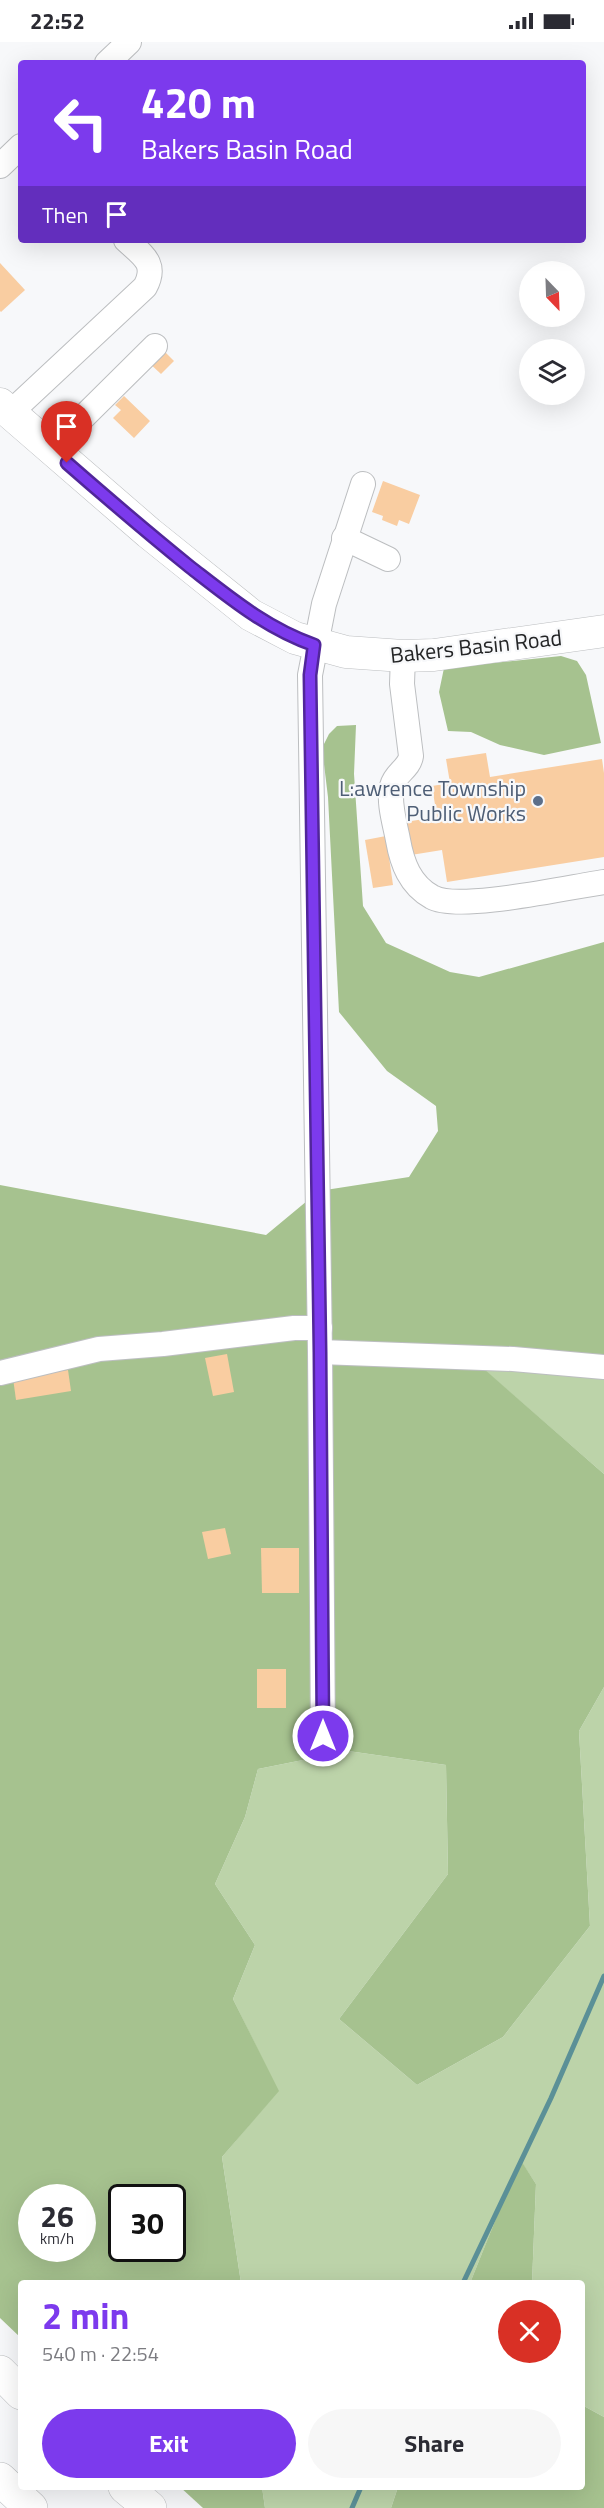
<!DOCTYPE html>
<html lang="en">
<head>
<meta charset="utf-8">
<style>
  :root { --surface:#fff; --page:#f7f7f7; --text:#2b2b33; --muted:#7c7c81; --accent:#7c3aed }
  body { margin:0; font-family:"Titillium Web",sans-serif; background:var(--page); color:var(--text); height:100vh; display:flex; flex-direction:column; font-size:22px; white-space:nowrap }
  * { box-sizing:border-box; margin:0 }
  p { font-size:20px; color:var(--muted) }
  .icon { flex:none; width:33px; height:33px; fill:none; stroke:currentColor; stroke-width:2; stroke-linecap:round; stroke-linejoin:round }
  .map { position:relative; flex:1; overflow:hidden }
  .details { position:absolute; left:18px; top:2238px; width:567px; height:210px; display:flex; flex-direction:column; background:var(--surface); border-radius:6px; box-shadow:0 6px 24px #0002 }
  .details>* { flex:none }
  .banner { position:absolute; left:18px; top:18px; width:568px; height:183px; border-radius:6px; box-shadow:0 6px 24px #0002; background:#7c3aed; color:#fff; overflow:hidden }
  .needle { width:39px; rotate:157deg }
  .tools { position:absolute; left:519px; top:219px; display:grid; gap:12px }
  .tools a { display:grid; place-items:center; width:66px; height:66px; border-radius:50%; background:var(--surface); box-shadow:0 6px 24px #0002; font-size:30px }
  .speed { position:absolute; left:18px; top:2142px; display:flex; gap:12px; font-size:30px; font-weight:700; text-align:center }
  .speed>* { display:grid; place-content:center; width:78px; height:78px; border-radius:50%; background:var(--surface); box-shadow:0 6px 24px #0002; line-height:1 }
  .speed small { font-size:15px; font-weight:400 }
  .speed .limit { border:3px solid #111; border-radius:9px; background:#fff; color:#111 }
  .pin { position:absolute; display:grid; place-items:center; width:51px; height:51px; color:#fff; margin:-62px -26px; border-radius:50% 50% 50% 0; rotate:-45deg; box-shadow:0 0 6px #0007 }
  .pin .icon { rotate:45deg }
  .me { position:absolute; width:66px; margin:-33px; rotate:0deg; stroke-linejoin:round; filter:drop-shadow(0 0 4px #0008) }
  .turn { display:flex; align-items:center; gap:21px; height:126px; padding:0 24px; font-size:27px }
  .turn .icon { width:78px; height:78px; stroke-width:2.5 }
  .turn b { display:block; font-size:42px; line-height:51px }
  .then { display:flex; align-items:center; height:57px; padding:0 24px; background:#0003; gap:12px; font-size:22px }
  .round { display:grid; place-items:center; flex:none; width:63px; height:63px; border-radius:32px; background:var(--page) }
  .headline { display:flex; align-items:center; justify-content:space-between; height:102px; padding:0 24px }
  h1 { font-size:36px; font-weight:700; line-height:45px; color:var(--accent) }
  .action { display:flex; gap:12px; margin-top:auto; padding:12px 24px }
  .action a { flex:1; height:69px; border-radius:36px; background:var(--accent); color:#fff; font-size:24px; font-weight:700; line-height:69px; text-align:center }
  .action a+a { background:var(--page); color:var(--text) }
  .status { display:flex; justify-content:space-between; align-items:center; height:42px; padding:0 30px; background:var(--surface); direction:ltr }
  .status svg { height:16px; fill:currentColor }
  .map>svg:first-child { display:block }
  .green { fill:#bcd3a9 }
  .forest { fill:#a6c28f; fill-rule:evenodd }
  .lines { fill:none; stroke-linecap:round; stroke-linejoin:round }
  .stream { stroke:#5b9097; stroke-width:5 }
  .building { fill:#f9cda1 }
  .minor-casing { stroke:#bcbec0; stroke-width:26 }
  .major-casing { stroke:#bcbec0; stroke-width:33 }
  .highway-casing { stroke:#bcbec0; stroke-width:34 }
  .minor { stroke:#fff; stroke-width:24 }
  .major { stroke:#fff; stroke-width:32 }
  .highway { stroke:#fff; stroke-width:33 }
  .route-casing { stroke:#51269a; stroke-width:15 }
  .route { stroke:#7c3aed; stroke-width:10 }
  .service-dot { fill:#5c6f8a; stroke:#f7f8fa; stroke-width:2 }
  .labels { text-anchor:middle; stroke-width:4.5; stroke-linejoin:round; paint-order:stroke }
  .street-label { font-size:22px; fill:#242526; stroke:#f7f8fa }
  .service-label { font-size:22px; fill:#4e5e75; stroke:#f7f8fa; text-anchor:end }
</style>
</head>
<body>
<div class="status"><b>22:52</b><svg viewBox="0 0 49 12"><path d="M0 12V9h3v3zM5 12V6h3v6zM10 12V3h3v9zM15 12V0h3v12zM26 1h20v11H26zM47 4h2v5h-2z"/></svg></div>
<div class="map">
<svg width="604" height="2466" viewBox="0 0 604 2466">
  <rect width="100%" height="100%" fill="#f7f8fa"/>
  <g class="green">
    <polygon points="474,1319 604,1334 604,1432"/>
    <polygon points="604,1645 604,2375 582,2363 582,2241 532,2241 536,2142 520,2118 470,2241 241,2241 222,2115 278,2049 233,1957 255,1903 215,1842 245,1775 258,1727 348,1709 446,1723 448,1832 339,1977 417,2043 503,1995 590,1884 579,1689"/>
    <polygon points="262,2445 398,2445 391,2466 265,2466"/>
  </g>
  <g class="forest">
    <polygon points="561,614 577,619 586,633 601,701 544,713 500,703 471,690 448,689 439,650 444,626"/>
    <path d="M356 683 354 732 363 864 386 901 450 930 479 935 604 900V1334L475 1319 604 1432V1645L579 1689 590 1884 503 1995 417 2043 339 1977 448 1832 446 1723 348 1709 258 1727 245 1775 215 1842 255 1903 233 1957 279 2049 222 2115 241 2241H21V2296L0 2276V1143L266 1193 319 1149 409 1135 438 1089 436 1064 387 1029 339 970 328 755 322 706 329 692 337 684ZM32 2156H82V2206H32ZM122 2156H172V2206H122Z"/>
    <polygon points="520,2117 536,2142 532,2241 470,2241"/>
    <polygon points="582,2363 604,2375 604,2466 391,2466 398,2445 582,2445"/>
    <polygon points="180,2445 262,2445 265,2466 203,2466"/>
  </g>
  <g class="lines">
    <g class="stream">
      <polyline points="463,2241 551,2056 604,1934"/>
      <polyline points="352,2466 361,2445"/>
    </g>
  </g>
  <g class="building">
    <polygon points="0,221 25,248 1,270 0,269"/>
    <polygon points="160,305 174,319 161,332 147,319"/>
    <polygon points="124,354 150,379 134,396 113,376 121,368 115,363"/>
    <polygon points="383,439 420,453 409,482 399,478 397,484 382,478 383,474 372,470"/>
    <polygon points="486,711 490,735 602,717 604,731 604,815 447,840 442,808 411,813 405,780 437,775 432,744 450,741 446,717"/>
    <polygon points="386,794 393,843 373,846 365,798"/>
    <polygon points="227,1312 234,1350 213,1354 205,1316"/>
    <polygon points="68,1328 71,1349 16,1358 13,1336"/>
    <polygon points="225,1486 231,1512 208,1517 202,1490"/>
    <polygon points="261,1506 299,1506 299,1551 262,1551"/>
    <rect x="257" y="1627" width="29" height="39"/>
  </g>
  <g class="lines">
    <g class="minor-casing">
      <g id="minor">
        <polyline points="107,21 129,0"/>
        <polyline points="0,124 21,104"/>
        <path d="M10 371 145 245C158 221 142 213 126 198"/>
        <polyline points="51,407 155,304"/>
        <polyline points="344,496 388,517"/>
        <path d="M403 614 402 642 411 714C409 727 395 731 392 744 388 760 395 782 398 798 402 821 410 843 432 855 458 870 569 845 604 840"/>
        <polyline points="320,1310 513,1317 604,1325"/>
        <polyline points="0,1331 99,1307 163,1302 294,1286 320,1286"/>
        <polyline points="323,1694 320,1310 310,633 324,562 363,442"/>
      </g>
    </g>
    <g class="major-casing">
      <polyline id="major" points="0,362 149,491 251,573 295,596 346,610 403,614 434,613 604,589"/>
    </g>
    <g class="highway-casing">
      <g id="highway">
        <polyline points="0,2330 21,2351"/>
        <polyline points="0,2437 31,2466"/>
        <polyline points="125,2445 150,2466"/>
      </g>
    </g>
    <use href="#minor" class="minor"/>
    <use href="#major" class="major"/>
    <use href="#highway" class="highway"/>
  </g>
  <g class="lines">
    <g class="route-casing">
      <path id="route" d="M67 421C107 456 148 491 190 525 230 556 266 586 314 603L310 633 320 1310 323 1694"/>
    </g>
    <use href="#route" class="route"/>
  </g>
  <circle class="service-dot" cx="538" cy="759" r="6"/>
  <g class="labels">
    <g class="street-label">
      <text transform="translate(476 604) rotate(-6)" y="8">Bakers Basin Road</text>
    </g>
    <g class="service-label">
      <text x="526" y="754">L:awrence Township<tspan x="526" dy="25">Public Works</tspan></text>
    </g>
  </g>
</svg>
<div class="tools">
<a><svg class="needle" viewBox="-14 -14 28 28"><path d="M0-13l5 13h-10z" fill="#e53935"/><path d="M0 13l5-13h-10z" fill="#7c7c81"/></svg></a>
<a><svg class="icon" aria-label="layers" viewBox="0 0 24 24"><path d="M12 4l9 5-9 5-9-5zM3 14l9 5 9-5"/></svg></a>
</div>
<div class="speed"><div>26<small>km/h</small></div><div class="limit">30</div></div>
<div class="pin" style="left:67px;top:421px;background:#d93025"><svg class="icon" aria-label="arrive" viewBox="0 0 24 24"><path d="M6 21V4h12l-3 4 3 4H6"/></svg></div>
<svg class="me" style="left:323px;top:1694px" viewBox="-20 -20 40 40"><circle r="17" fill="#7c3aed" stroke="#fff" stroke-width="3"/><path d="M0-11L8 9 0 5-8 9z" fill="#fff"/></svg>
<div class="banner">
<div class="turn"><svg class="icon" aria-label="left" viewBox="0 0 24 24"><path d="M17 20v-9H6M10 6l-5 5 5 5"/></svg><div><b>420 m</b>Bakers Basin Road</div></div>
<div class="then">Then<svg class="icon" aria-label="arrive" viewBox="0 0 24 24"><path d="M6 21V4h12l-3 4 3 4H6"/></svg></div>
</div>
<section class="details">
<div class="headline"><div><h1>2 min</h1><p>540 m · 22:54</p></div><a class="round" style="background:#d93025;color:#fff"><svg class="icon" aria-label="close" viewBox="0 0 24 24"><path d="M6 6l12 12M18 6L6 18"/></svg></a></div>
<div class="action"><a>Exit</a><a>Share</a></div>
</section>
</div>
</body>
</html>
